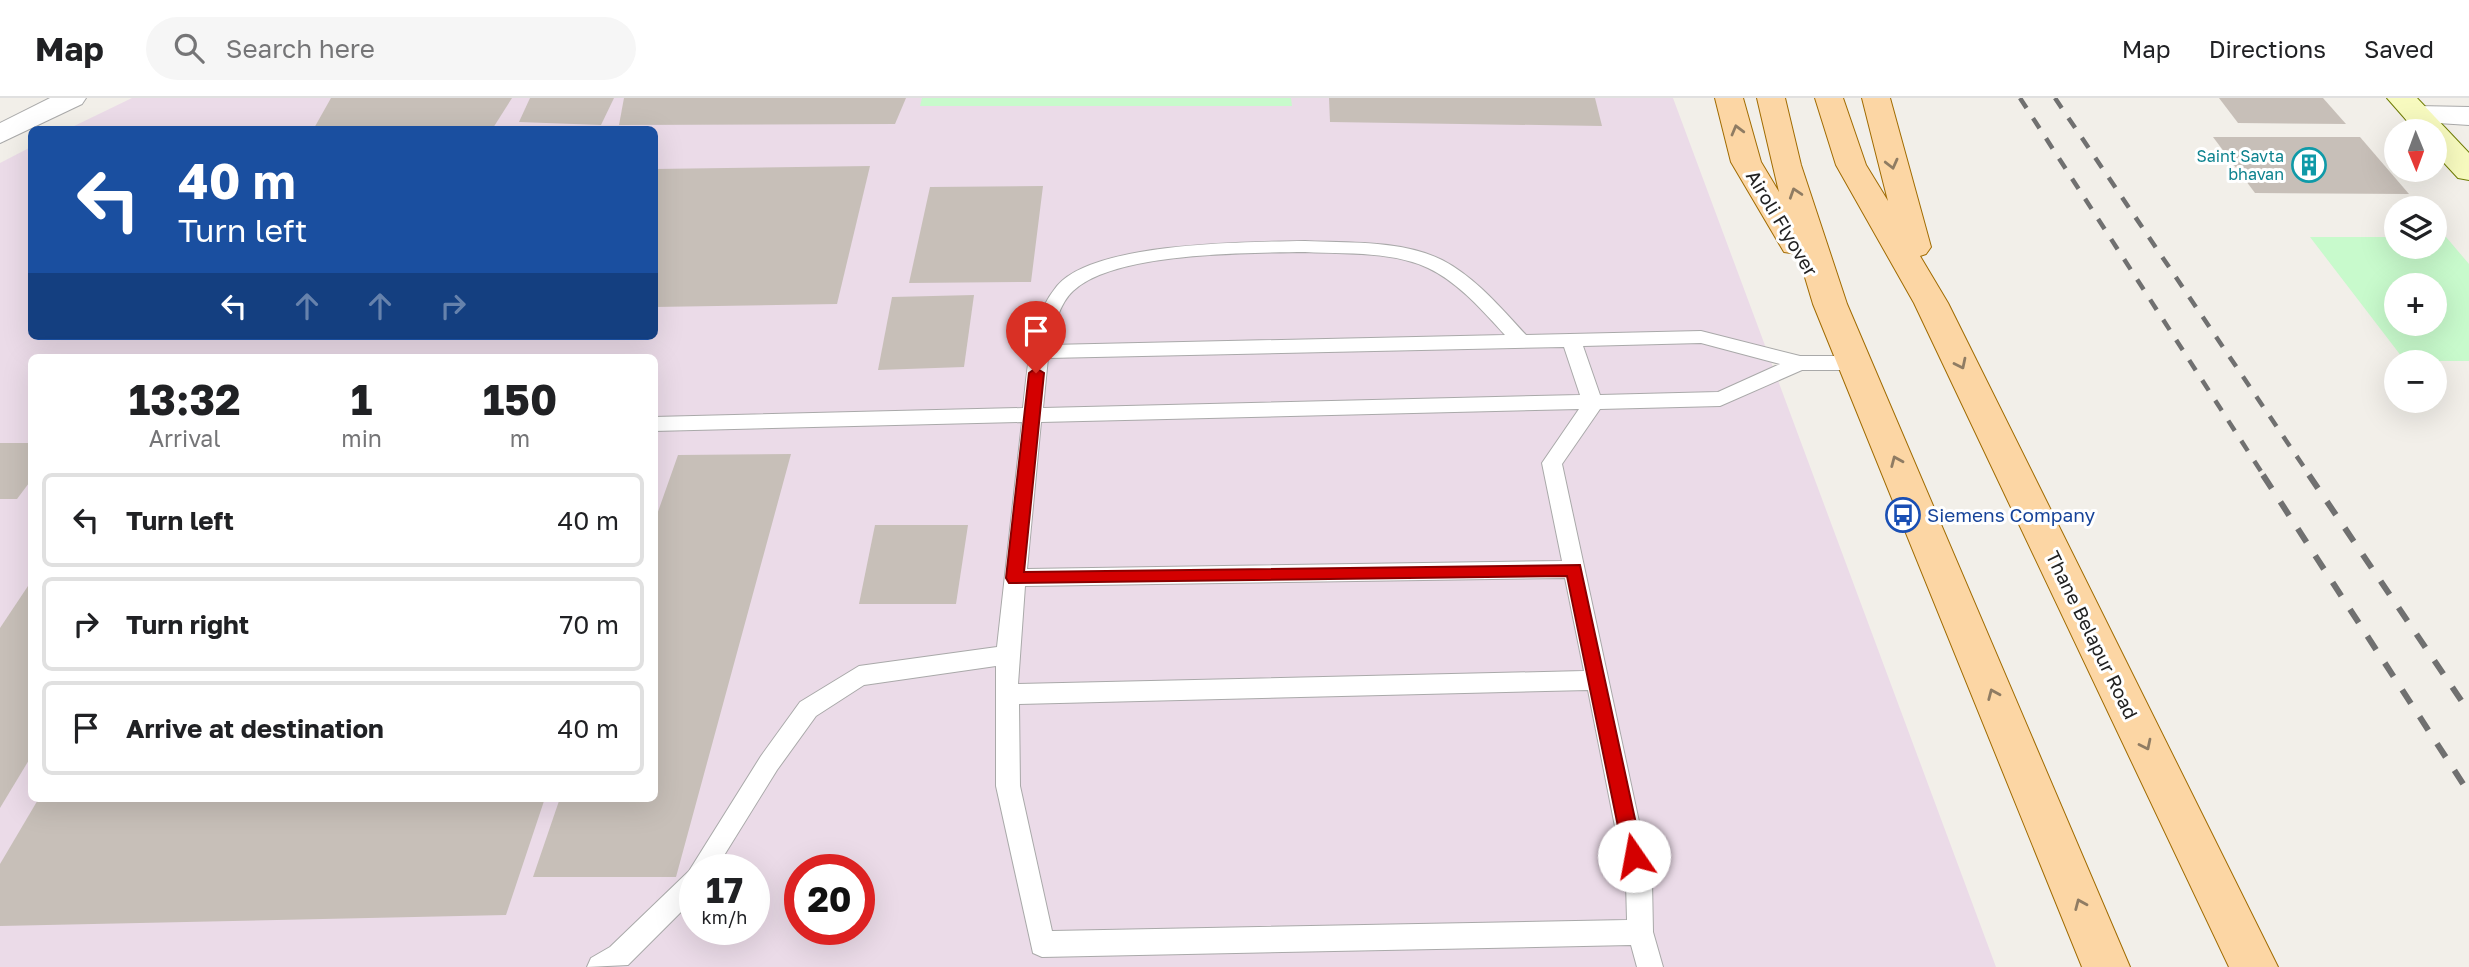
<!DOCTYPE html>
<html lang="en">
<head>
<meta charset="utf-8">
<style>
  :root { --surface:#fff; --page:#f6f6f6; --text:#202124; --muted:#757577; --line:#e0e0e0 }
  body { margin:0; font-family:"Golos Text",sans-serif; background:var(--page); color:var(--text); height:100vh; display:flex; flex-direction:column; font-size:26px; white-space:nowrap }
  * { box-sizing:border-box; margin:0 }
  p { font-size:23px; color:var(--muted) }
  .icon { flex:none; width:38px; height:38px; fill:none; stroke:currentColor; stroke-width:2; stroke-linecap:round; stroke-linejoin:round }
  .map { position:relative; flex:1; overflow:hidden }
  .details { position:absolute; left:28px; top:256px; width:630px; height:448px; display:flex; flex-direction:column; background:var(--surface); border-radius:10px; box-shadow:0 7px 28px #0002 }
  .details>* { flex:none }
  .top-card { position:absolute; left:28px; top:28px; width:630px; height:214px; border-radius:10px; box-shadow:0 7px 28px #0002; background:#1a4fa0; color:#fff; overflow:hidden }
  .needle { width:46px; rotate:179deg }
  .controls { position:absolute; left:2384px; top:21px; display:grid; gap:14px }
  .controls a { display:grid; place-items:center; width:63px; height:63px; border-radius:50%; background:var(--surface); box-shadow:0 7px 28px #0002; font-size:35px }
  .speed { position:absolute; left:679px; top:756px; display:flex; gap:14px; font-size:35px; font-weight:700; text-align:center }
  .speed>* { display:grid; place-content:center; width:91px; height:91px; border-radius:50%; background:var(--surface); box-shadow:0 7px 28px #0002; line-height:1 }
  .speed small { font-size:18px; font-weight:400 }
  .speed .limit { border:10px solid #d22; background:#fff; color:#111 }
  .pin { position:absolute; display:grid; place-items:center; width:60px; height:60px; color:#fff; margin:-72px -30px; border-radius:50% 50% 50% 0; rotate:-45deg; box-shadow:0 0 7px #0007 }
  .pin .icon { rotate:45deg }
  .me { position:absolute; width:77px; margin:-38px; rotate:348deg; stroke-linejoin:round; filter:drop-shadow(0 0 5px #0008) }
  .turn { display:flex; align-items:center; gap:24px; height:147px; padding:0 35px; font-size:32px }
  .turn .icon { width:91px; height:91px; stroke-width:2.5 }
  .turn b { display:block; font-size:49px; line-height:60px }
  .lanes { display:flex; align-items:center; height:66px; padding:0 35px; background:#0003; justify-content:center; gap:35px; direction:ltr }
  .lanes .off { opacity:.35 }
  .eta { display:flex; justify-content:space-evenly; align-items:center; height:119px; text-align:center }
  .eta b { font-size:42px; font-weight:700; line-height:49px }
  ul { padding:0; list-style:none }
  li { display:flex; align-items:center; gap:21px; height:94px; margin:0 14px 10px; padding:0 21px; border:4px solid var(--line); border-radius:10px }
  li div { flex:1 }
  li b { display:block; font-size:26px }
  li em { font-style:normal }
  header { display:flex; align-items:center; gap:42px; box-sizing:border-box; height:98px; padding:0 35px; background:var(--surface); border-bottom:2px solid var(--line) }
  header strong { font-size:33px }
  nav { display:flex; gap:38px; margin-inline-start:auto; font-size:24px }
  .search { width:490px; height:63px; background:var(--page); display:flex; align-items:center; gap:18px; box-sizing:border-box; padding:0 24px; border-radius:38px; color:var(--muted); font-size:26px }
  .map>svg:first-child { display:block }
  .industrial { fill:#ebdbe8; fill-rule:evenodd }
  .park { fill:#c8facc; fill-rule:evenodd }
  .building { fill:#c7bfb8 }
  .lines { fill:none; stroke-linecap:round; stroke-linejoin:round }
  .service-casing { stroke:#a9a9a9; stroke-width:2 }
  .minor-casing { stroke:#a9a9a9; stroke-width:2 }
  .tertiary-casing { stroke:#a9a9a9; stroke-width:2 }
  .secondary-casing { stroke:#707d05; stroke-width:2 }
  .primary-casing { stroke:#a06b00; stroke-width:2 }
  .service { fill:#fff; fill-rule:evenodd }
  .minor { fill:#fff; fill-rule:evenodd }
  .tertiary { fill:#fff; fill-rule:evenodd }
  .secondary { fill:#f7fabf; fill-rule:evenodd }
  .primary { fill:#fcd6a4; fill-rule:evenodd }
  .rail-far1 { stroke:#707070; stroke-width:4.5; stroke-dasharray:12 12; stroke-linecap:butt }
  .rail { stroke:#707070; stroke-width:6; stroke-dasharray:16 16; stroke-linecap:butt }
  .oneway { stroke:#8f7c63 }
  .route { fill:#d40000; stroke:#8a0000; stroke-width:2 }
  .labels { text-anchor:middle; stroke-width:6; stroke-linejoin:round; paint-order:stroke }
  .far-culture-label { font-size:16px; fill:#0d838f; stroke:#fff; text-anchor:end }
  .street-label { font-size:19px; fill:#222; stroke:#fff }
  .transit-label { font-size:19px; fill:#164399; stroke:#fff; text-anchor:start }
</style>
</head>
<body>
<header>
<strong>Map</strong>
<div class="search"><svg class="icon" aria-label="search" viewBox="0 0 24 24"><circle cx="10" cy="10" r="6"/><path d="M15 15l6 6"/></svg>Search here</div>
<nav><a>Map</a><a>Directions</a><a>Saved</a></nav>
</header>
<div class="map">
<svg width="2469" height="869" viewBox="0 0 2469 869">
  <rect width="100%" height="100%" fill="#f2efe9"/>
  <path class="industrial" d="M132 0H1673L1996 869H0V65L31 49 32 238H654V32L68 31ZM32 259H654V700H32ZM695 772H754V831H695ZM800 772H859V831H800Z"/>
  <g class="park">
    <polygon points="922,0 1291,0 1292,8 920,8"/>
    <path d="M2310 139H2396V149H2434V139H2446L2469 166V263H2405ZM2396 187H2434V226H2396Z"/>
  </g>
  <g class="building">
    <polygon points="331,0 512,0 493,30 313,32"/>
    <polygon points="530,0 614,0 601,27 519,24"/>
    <polygon points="624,0 906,0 895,26 619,27"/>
    <polygon points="1329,0 1595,0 1602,28 1330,24"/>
    <polygon points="2219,0 2323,0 2346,26 2238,25"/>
    <polygon points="2213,39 2360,39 2409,96 2255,95"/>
    <polygon points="870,68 837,206 654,209 654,71"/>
    <polygon points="1043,88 1031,184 909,185 930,89"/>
    <polygon points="974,197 964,269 878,272 892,199"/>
    <polygon points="0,345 32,345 32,381 17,401 0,401"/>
    <polygon points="791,356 676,779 533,779 560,700 654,700 654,425 678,357"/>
    <polygon points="875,427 968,427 956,506 859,506"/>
    <polygon points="32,482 32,657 0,710 0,530"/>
    <polygon points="39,700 545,700 506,817 0,828 0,766"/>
  </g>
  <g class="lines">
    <g class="service-casing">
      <path id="service" d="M1305 143C1348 145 1402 142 1442 162 1475 179 1501 210 1526 237L1701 233 1800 258H1855L1864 265 1855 272H1802L1720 308 1600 311 1562 366 1652 784 1653 834 1663 869H1637L1631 847 1042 859 1033 855 996 688V568L864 587 816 618 777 672 715 772H695V800L628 867 587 869 591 860 610 849 689 773 761 658 800 604 859 568 997 549 1022 324 654 333V319L1023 310C1028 269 1029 222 1057 188 1093 144 1249 144 1305 143ZM1305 154C1344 156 1391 153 1428 170 1458 184 1483 213 1505 237L1050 247C1054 229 1059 206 1073 193 1114 154 1248 155 1305 154ZM1701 245 1780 266 1718 294 1600 297 1583 248ZM1564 249 1580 297 1043 310 1048 260ZM1579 311 1542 365 1562 463 1027 471 1041 324ZM1565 480 1584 573 1018 586 1025 488ZM1588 592 1626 784 1627 822 1052 833 1020 688 1019 606Z"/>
    </g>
    <g class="minor-casing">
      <polygon id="minor" points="2417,8 2469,9 2469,27 2407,23 2403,17 2407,11"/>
    </g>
    <g class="tertiary-casing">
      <polygon id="tertiary" points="50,0 86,0 82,6 0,45 0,25"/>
    </g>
    <g class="secondary-casing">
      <polygon id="secondary" points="2387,0 2417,0 2469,55 2469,82 2458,80 2434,54 2434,33 2416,33"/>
    </g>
    <g class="primary-casing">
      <g id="primary">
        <polygon points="1715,0 1743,0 1761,64 1779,94 1757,0 1785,0 1801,67 1847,206 2130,869 2082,869 1813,206 1798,156 1784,154 1731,64"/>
        <polygon points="1815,0 1843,0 1866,67 1888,103 1862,0 1890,0 1931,149 1926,156 1920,158 1948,205 2278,869 2229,869 1914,205 1836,67"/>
      </g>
    </g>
    <use href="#service" class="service"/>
    <use href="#minor" class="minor"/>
    <use href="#tertiary" class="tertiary"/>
    <use href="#secondary" class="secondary"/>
    <use href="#primary" class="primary"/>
    <g class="rail-far1">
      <polyline points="2020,0 2264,378"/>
      <polyline points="2055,0 2310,378"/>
    </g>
    <g class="rail">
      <polyline points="2263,377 2469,695"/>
      <polyline points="2309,377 2469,614"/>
    </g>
  </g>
  <defs><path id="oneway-chevron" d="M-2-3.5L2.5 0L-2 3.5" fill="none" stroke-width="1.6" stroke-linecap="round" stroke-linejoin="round" transform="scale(1.75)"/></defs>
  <g class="oneway">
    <use href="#oneway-chevron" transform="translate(1737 32) rotate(-105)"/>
    <use href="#oneway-chevron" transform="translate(1892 66) rotate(76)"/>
    <use href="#oneway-chevron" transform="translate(1795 95) rotate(-108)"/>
    <use href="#oneway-chevron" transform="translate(1961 266) rotate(64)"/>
    <use href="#oneway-chevron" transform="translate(1896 363) rotate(-113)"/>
    <use href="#oneway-chevron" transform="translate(1993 596) rotate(-113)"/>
    <use href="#oneway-chevron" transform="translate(2146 647) rotate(64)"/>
    <use href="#oneway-chevron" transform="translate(2080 806) rotate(-113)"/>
  </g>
  <polygon class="route" points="1036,270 1044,275 1024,474 1580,467 1643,758 1641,765 1634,767 1627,765 1624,758 1567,478 1009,485 1006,480 1029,275"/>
  <defs>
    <g id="building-ring" transform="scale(1.75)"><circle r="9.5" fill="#fff" stroke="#0f9aa8" stroke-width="1.5"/><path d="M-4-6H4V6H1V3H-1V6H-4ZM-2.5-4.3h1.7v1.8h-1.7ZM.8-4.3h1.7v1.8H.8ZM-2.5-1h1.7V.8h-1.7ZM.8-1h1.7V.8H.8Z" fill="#0f9aa8"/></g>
    <g id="bus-ring" transform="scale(1.75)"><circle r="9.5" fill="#fff" stroke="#1a4fb4" stroke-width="1.5"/><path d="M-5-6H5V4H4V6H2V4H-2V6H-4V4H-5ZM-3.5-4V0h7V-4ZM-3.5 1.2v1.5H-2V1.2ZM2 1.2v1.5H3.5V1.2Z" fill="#1a4fb4"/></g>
  </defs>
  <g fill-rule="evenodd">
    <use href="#building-ring" x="2309" y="67"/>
    <use href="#bus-ring" x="1903" y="417"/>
  </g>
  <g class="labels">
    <g class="far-culture-label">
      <text x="2284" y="64">Saint Savta<tspan x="2284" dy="18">bhavan</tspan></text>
    </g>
    <g class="street-label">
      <text transform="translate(1782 125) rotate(59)" y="7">Airoli Flyover</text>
      <text transform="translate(2092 537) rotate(64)" y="7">Thane Belapur Road</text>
    </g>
    <g class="transit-label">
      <text x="1927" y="424">Siemens Company</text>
    </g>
  </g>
</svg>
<div class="controls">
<a><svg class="needle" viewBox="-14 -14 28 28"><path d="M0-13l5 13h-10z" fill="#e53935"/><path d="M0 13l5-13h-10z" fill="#757577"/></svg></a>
<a><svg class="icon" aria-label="layers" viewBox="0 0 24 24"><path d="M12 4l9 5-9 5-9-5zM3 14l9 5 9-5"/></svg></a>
<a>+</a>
<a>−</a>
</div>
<div class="speed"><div>17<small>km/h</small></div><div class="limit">20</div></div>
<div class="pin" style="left:1036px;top:275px;background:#d93025"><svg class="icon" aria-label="arrive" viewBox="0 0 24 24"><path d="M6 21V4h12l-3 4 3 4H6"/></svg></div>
<svg class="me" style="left:1634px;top:758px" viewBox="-20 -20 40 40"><circle r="19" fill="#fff"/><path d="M0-13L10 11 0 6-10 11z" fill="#d40000"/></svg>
<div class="top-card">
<div class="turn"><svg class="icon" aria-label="left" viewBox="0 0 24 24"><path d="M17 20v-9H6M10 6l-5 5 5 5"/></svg><div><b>40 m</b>Turn left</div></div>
<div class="lanes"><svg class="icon" aria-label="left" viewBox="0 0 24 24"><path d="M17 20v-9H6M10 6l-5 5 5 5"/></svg><svg class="icon off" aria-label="ahead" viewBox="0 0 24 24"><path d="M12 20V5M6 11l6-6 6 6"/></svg><svg class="icon off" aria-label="ahead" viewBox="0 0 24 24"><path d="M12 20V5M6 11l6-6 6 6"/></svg><svg class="icon off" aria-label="right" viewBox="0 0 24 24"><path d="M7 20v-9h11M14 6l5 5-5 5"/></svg></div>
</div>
<section class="details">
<div class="eta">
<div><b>13:32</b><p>Arrival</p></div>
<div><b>1</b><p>min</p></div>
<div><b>150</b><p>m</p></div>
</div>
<ul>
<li><svg class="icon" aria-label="left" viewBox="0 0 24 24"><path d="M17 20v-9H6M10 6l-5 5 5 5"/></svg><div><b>Turn left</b></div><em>40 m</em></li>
<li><svg class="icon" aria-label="right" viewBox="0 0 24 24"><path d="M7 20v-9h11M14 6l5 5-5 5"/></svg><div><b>Turn right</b></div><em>70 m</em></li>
<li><svg class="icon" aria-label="arrive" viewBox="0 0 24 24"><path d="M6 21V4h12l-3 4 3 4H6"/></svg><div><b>Arrive at destination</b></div><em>40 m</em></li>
</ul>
</section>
</div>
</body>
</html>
